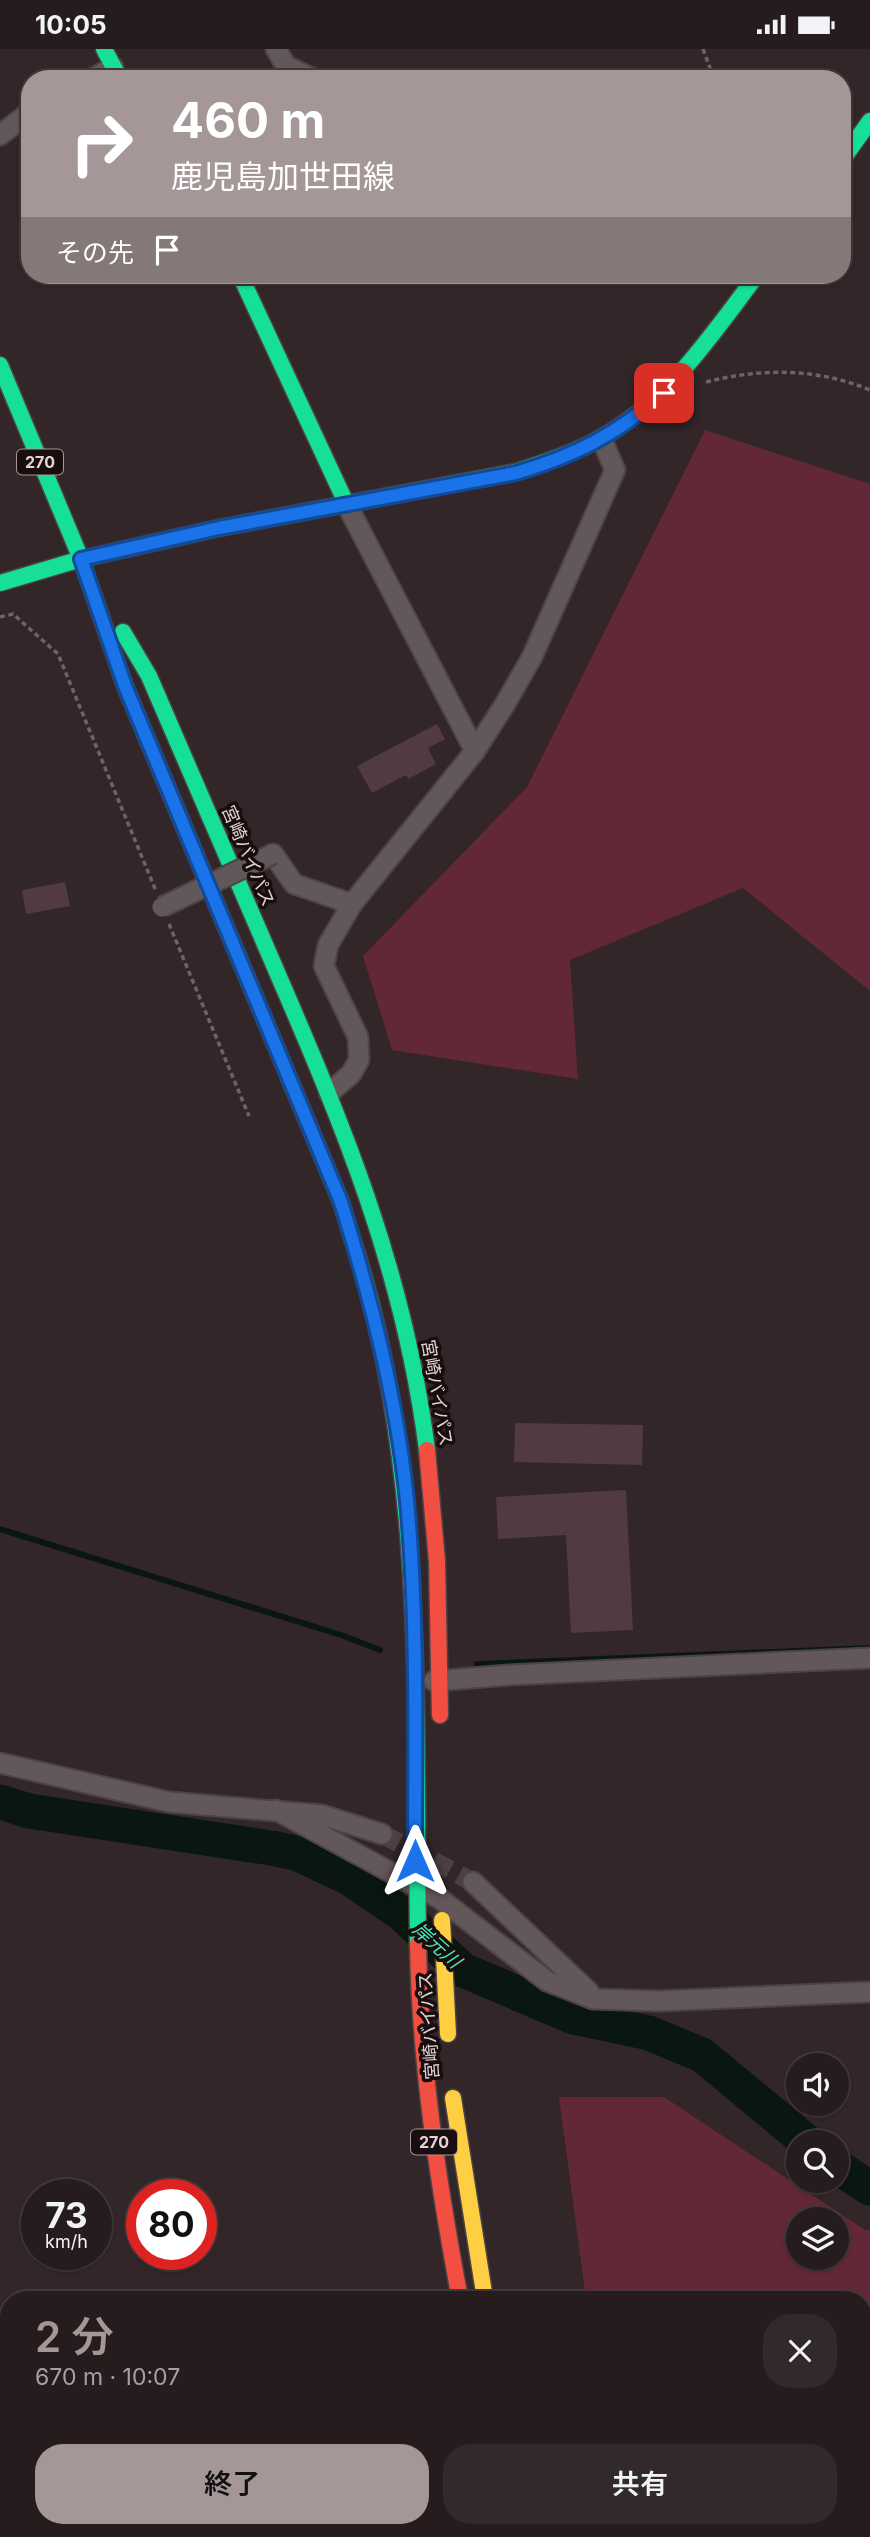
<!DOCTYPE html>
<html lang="ja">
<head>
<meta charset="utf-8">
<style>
  :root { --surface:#261c1e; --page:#32292b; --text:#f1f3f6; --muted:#a4a1a4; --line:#423a3c; --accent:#a59698 }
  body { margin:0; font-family:Inter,"Noto Sans JP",sans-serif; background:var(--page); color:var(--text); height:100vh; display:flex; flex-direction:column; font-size:26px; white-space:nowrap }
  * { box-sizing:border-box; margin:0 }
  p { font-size:23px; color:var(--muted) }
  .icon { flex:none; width:38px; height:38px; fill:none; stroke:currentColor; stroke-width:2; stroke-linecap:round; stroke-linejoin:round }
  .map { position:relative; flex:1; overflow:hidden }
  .side { position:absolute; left:0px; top:2242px; width:872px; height:247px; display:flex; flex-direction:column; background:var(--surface); border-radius:28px 28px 0 0; box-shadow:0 2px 5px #0004,0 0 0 2px var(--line) }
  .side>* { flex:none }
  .hud { position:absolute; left:21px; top:21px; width:830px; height:214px; border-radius:28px; box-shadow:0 2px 5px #0004,0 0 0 2px var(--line); background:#a59698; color:#fff; overflow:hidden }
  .buttons { position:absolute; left:786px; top:2004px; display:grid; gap:14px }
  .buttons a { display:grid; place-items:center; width:63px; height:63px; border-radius:50%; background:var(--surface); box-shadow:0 2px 5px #0004,0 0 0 2px var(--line); font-size:35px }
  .speed { position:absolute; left:21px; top:2130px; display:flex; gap:14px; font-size:35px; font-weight:700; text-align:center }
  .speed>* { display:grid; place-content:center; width:91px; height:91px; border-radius:50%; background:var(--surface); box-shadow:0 2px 5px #0004,0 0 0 2px var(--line); line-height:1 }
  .speed small { font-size:18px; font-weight:400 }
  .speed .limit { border:10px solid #d22; background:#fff; color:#111 }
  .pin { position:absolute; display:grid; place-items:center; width:60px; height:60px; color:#fff; margin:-30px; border-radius:14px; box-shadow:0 4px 10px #0006 }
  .me { position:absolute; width:77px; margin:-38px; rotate:0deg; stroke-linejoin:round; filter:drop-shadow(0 0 5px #0008) }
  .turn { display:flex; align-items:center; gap:24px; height:147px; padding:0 35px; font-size:32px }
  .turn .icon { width:91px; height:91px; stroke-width:2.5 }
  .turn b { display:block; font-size:49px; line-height:60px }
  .then { display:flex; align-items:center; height:66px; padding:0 35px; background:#0003; gap:14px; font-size:26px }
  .round { display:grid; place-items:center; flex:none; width:74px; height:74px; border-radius:28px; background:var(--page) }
  .summary { display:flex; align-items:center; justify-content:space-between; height:119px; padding:0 35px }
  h1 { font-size:42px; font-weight:600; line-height:52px; color:var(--accent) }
  .button { display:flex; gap:14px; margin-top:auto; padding:14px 35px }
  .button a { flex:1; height:80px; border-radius:28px; background:var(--accent); color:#111; font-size:28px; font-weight:600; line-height:80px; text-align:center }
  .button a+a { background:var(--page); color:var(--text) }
  .status { display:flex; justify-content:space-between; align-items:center; height:49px; padding:0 35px; background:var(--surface); direction:ltr }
  .status svg { height:19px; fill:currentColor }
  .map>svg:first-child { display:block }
  .green { fill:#622837; fill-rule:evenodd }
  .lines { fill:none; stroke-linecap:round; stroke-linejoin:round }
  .stream { stroke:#0a1711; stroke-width:6 }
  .river { stroke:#0a1711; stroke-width:35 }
  .building { fill:#513a40 }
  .street-tunnel { stroke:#4d4042; stroke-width:19; stroke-dasharray:19 10; stroke-linecap:butt }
  .street-casing { stroke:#4d4345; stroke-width:23 }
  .fast-casing { stroke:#4d4345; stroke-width:19 }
  .slow-casing { stroke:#4d4345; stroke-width:19 }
  .jam-casing { stroke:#4d4345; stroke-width:19 }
  .path { stroke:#6d6465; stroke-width:3.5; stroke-dasharray:5 3.5; stroke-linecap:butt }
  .street { stroke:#625759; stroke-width:19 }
  .fast { stroke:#16e098; stroke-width:16 }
  .slow { stroke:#ffcf43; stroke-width:16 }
  .jam { stroke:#f24e42; stroke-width:16 }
  .street-bridge-casing { stroke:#4d4345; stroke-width:23; stroke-linecap:butt }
  .street-bridge { stroke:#625759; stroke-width:19 }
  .route-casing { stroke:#114b97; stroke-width:18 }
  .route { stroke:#1a73e8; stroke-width:12 }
  .labels { text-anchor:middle; stroke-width:7; stroke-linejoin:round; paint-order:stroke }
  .shield { fill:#180d0f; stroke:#a6989a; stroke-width:2 }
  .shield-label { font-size:16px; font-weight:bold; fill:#e3d3d5 }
  .street-label { font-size:18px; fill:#e3d3d5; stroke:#180d0f }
  .water-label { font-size:19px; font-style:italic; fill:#47edb9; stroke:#180d0f }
</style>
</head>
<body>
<div class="status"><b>10:05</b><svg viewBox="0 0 49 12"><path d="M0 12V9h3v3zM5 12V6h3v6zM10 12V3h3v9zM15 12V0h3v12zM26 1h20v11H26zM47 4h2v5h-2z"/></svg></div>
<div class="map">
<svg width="870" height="2488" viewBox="0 0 870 2488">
  <rect width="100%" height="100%" fill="#322628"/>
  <g class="green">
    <polygon points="705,381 870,435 870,942 743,839 570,911 578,1030 392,1001 363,907 527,738"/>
    <path d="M559 2048H664L865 2181H870V2488H617L616 2480H863V2250H586ZM798 2170H836V2208H798Z"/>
  </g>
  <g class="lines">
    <g class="stream">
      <polyline points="0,1480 341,1586 380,1601"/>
      <polyline points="477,1615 870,1599"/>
    </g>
    <g class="river">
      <polyline points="0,1753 29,1762 271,1799 296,1804 351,1830 402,1865 463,1921 573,1968 649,1984 702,2006 807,2093"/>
      <polyline points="836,2117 870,2139"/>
    </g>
  </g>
  <g class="building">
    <polygon points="437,675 445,690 428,699 436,715 408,730 406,726 372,744 357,717"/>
    <polygon points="65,833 70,857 26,865 22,841"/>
    <polygon points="515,1374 643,1376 642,1416 514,1413"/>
    <polygon points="626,1441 633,1581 571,1584 566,1486 498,1490 496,1448"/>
  </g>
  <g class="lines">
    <polyline class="street-tunnel" points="382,1785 473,1833"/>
    <g class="street-casing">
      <g id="street">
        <polyline points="276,0 286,17 314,30"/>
        <polyline points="92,30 113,18"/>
        <polyline points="0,86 30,63"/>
        <polyline points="347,456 475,702"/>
        <polyline points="273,805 294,835 352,855"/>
        <polyline points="329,1044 351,1025 359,1011 358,988 324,917 328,896 352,855 475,702 505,655 532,608 615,421 602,391"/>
        <polyline points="434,1632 509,1626 870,1609"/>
        <polyline points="0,1714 169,1753 322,1766 382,1785"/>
        <polyline points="276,1761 440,1850 547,1932 593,1950 659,1952 870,1943"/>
        <polyline points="473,1833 589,1943"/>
        <polyline points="0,2389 9,2377"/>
        <polyline points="229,2480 240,2488"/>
      </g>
    </g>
    <g class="fast-casing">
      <g id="fast">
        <polyline points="104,0 120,30"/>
        <polyline points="842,111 870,72"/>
        <polyline points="240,226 347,456"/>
        <polyline points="0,316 81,510 125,637 210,840"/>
        <path d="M81 510 219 479 516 423C543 414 571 405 597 391 666 355 711 287 757 226"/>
        <polyline points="0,534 81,510"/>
        <path d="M123 583 149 627C190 723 232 818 273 914 344 1078 404 1221 427 1401"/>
        <path d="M357 1205C426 1427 415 1665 418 1895"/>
      </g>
    </g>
    <g class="slow-casing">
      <g id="slow">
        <polyline points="210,840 341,1153 357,1205"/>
        <polyline points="442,1871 448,1985"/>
        <polyline points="453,2049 485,2250"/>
      </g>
    </g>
    <g class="jam-casing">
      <g id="jam">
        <polyline points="427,1401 437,1512 440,1666"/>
        <path d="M418 1895C420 2015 438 2133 460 2250"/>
        <polyline points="551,2480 553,2488"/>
      </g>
    </g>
    <g class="path">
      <polyline points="703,0 714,30"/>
      <path d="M706 333C761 319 817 319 870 341"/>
      <polyline points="0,568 13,565 58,605 156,842"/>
      <polyline points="169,875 249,1067"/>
    </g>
    <use href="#street" class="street"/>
    <use href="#fast" class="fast"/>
    <use href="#slow" class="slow"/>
    <use href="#jam" class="jam"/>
    <g class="street-bridge-casing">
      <polyline id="street-bridge" points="162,858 273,805"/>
    </g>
    <use href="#street-bridge" class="street-bridge"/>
  </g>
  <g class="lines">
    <g class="route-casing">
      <path id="route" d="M415 1812C415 1693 418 1571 407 1452 397 1350 371 1250 341 1153L125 637 81 510 219 479 516 424C576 406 616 386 664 344"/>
    </g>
    <use href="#route" class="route"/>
  </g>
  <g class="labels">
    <g class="shield">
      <rect x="17" y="400.5" width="46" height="25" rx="5"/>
      <rect x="411" y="2080.5" width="46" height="25" rx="5"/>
    </g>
    <g class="shield-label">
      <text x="40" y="419">270</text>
      <text x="434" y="2099">270</text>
    </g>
    <g class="street-label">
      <text transform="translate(248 807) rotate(67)" y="6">宮崎バイパス</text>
      <text transform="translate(437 1344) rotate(80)" y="6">宮崎バイパス</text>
      <text transform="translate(429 1977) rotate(-94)" y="6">宮崎バイパス</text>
    </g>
    <g class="water-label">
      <text transform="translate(437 1896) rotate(42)" y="7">岸元川</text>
    </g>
  </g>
</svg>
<div class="buttons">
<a><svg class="icon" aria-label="sound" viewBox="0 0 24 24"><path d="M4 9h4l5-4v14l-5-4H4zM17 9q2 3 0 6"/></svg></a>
<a><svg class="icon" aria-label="search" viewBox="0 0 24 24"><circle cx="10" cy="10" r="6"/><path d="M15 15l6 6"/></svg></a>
<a><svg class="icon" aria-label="layers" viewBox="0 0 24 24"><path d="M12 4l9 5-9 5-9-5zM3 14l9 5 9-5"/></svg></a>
</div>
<div class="speed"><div>73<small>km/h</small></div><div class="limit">80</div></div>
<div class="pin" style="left:664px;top:344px;background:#d93025"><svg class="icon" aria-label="arrive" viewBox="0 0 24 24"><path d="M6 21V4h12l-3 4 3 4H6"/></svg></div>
<svg class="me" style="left:415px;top:1812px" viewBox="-20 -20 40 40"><path d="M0-17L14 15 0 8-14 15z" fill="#1a73e8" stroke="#fff" stroke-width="4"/></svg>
<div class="hud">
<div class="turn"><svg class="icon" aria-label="right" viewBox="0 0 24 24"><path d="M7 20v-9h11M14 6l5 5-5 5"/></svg><div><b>460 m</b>鹿児島加世田線</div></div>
<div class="then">その先<svg class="icon" aria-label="arrive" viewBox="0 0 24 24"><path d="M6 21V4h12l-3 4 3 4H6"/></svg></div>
</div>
<section class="side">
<div class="summary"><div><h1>2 分</h1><p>670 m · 10:07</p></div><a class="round"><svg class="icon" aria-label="close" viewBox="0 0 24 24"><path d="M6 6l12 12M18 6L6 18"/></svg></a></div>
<div class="button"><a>終了</a><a>共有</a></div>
</section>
</div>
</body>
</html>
